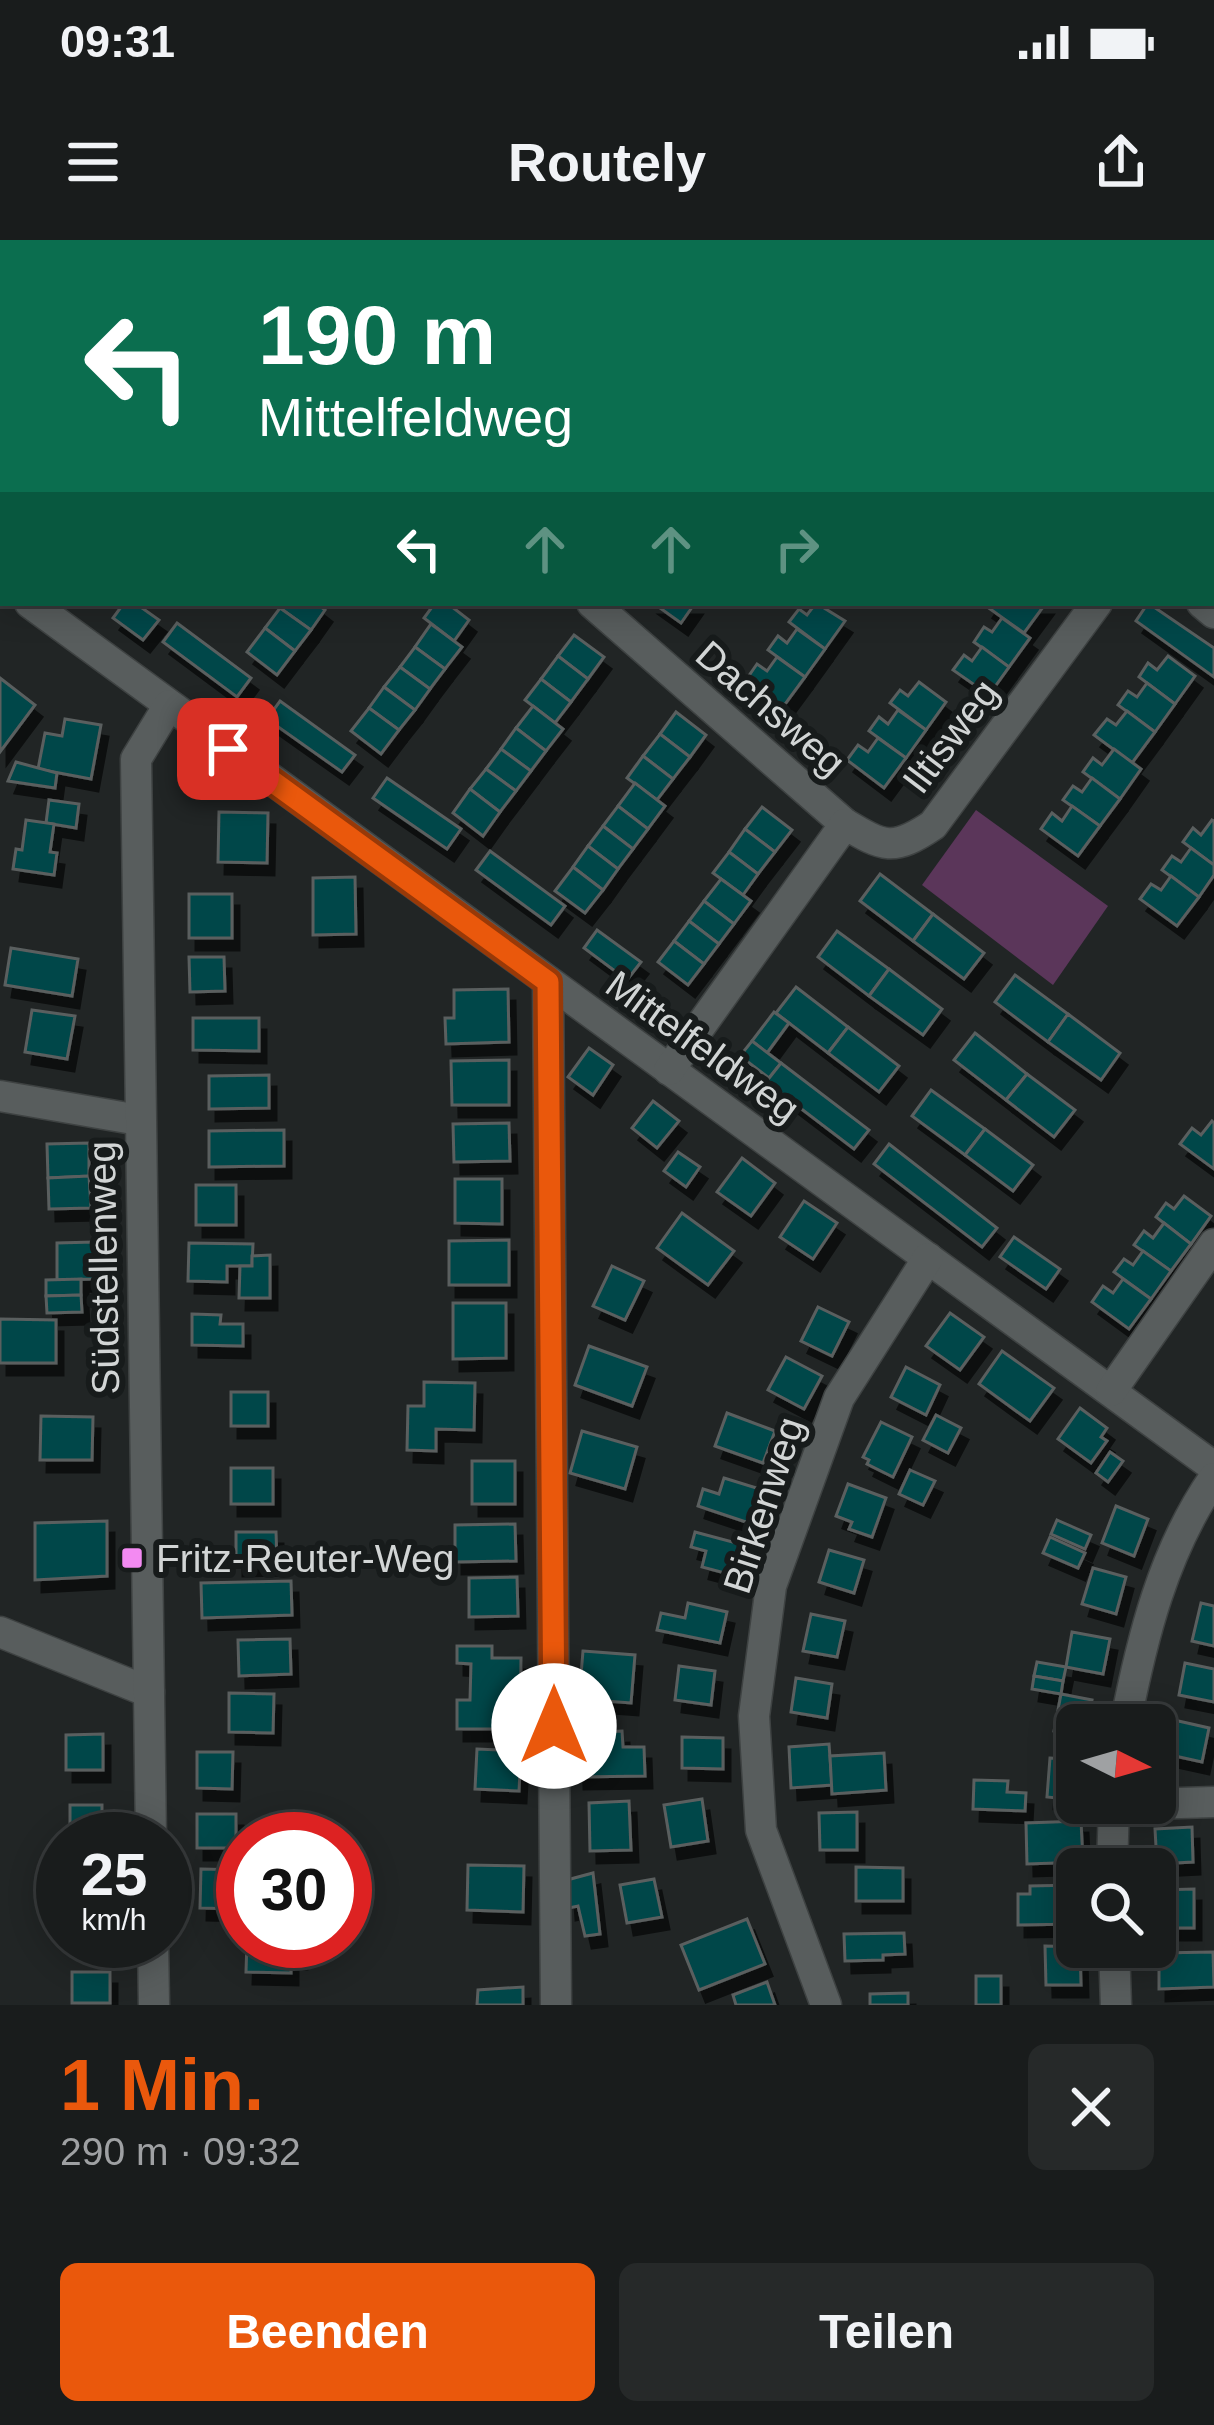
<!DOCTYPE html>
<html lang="de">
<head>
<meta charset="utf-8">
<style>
  :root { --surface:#191c1c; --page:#262929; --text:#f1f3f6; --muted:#9fa1a3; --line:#373a3b; --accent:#ea580c }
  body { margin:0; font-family:Helvetica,sans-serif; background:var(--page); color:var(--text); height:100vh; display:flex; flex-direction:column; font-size:45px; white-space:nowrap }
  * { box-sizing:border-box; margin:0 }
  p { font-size:39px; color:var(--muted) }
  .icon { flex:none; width:66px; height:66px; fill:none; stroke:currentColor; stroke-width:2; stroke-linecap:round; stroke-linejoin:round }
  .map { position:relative; height:1765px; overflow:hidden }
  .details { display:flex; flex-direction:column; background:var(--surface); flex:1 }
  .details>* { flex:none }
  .banner { position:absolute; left:0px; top:0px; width:1215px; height:366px; box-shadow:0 6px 30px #0003,0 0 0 3px var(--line); background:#0b6e4f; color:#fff; overflow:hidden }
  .needle { width:78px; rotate:95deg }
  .controls { position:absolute; left:1056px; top:1464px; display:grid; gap:24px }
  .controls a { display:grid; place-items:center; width:120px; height:120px; border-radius:18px; background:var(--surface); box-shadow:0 6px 30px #0003,0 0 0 3px var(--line); font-size:60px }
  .speed { position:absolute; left:36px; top:1572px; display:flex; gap:24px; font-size:60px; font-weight:700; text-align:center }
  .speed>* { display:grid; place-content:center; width:156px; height:156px; border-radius:50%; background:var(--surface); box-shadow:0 6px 30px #0003,0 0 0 3px var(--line); line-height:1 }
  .speed small { font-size:30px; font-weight:400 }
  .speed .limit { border:18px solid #d22; background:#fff; color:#111 }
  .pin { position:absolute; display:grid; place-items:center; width:102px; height:102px; color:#fff; margin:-51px; border-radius:24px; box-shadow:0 6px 18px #0006 }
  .me { position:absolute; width:132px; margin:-66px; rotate:0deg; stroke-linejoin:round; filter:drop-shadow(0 0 9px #0008) }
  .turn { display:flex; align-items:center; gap:42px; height:252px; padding:0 60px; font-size:54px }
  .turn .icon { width:156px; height:156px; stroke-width:2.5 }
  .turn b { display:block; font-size:84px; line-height:102px }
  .lanes { display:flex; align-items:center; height:114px; padding:0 60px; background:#0003; justify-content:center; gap:60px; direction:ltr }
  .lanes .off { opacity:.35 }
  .round { display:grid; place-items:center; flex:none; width:126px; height:126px; border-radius:18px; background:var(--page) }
  .summary { display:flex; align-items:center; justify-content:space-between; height:204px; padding:0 60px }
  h1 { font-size:72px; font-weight:800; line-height:90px; color:var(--accent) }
  .button { display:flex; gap:24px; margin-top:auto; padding:24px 60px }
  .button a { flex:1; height:138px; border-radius:18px; background:var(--accent); color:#fff; font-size:48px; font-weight:800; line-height:138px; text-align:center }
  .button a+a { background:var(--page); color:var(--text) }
  .status { display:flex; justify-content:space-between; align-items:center; height:84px; padding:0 60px; background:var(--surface); direction:ltr }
  .status svg { height:33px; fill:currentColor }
  header { display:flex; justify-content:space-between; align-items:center; height:156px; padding:0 60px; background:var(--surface); font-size:54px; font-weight:800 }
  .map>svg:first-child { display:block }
  .green { fill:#5b365a }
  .building { fill:#004649; stroke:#5a5f5f; stroke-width:3; filter:url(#shadow) }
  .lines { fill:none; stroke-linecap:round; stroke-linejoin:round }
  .minor-casing { stroke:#3e4242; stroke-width:33 }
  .minor { stroke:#585d5d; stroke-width:30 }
  .route-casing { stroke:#983908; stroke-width:30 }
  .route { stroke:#ea580c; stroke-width:21 }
  .poi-dot { fill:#f38af2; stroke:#171b1b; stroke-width:4.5 }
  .labels { text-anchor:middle; stroke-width:12; stroke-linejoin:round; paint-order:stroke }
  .street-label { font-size:39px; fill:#d2d5d5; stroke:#171b1b }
  .poi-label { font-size:39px; fill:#d2d5d5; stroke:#171b1b; text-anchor:start }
</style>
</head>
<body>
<div class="status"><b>09:31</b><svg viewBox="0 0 49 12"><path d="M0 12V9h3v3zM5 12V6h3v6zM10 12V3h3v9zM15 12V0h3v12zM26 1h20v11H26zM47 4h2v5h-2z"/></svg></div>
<header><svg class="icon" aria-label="menu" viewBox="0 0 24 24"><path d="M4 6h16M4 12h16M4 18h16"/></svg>Routely<svg class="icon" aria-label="share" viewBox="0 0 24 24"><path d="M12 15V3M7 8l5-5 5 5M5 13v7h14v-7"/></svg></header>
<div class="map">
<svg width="1214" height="1765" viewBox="0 0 1214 1765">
  <defs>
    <filter id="shadow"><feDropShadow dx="7" dy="12" stdDeviation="0" flood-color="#0009"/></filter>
  </defs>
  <rect width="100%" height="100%" fill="#212525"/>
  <polygon class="green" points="976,570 1108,666 1053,745 922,645"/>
  <g class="building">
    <polygon points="124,363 135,363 159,380 143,400 113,378"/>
    <polygon points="284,363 316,363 325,370 311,390 280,368"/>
    <polygon points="435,363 447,363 469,380 454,401 424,378"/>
    <polygon points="653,363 695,363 681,383"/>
    <polygon points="816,363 845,381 825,409 789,382 799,369 807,375"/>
    <polygon points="988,363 1046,363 1024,393 986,366"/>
    <polygon points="1148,363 1214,408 1214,437 1136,381"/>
    <polygon points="280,368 311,390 295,411 265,388"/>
    <polygon points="1002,378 1030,398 1009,427 974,402 984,387 992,392"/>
    <polygon points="177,383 251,438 237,457 163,402"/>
    <polygon points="431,384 462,407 445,429 415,407"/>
    <polygon points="265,388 295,411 277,435 247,412"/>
    <polygon points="797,389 825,409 805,437 768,410 778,396 787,403"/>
    <polygon points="574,395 604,417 588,439 558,416"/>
    <polygon points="415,407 445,429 430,449 400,427"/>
    <polygon points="982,407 1009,427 989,455 953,430 964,415 972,421"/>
    <polygon points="558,416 588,439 571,462 541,439"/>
    <polygon points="1168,416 1195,436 1175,464 1139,437 1148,423 1157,430"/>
    <polygon points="777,417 805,437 783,467 746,440 757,424 767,431"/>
    <polygon points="400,427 430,449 415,470 384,447"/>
    <polygon points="0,438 35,465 0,512"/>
    <polygon points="541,439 571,462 555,483 525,460"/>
    <polygon points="919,442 946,462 926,490 890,463 900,450 908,456"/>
    <polygon points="1147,443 1175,464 1155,492 1118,465 1128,451 1137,457"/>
    <polygon points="384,447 415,470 399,490 369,468"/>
    <polygon points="280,461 355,515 342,532 267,479"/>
    <polygon points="533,466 563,489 546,511 516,488"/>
    <polygon points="369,468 399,490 381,514 351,491"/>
    <polygon points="898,470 926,490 906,518 869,491 879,477 888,484"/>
    <polygon points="1127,471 1155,492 1132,523 1094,495 1107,479 1116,485"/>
    <polygon points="676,472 706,495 690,517 660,494"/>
    <polygon points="65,479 101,485 91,539 38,529 45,493 62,496"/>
    <polygon points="516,488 546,511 531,531 501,509"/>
    <polygon points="660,494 690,517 673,539 643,516"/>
    <polygon points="878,498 906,518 884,548 847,520 858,505 868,512"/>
    <polygon points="501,509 531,531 516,551 486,529"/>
    <polygon points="1114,509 1141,529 1120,559 1083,532 1093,518 1102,525"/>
    <polygon points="643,516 673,539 657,560 627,538"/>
    <polygon points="16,522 57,533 55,548 8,541"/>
    <polygon points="486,529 516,551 500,572 470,549"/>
    <polygon points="387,538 461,589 447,609 373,558"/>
    <polygon points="1092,538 1120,559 1100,586 1063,560 1073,546 1082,552"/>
    <polygon points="635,543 665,566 648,589 618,566"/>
    <polygon points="470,549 500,572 483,596 453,573"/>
    <polygon points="49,560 79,564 76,588 46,583"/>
    <polygon points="618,566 648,589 633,609 603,586"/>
    <polygon points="1072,566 1100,586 1078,616 1041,589 1052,573 1062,581"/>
    <polygon points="762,567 792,590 775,612 745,589"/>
    <polygon points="219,572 268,573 267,623 218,622"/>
    <polygon points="26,580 54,584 50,612 57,613 54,635 13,629 16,609 22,610"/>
    <polygon points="1212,580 1214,581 1214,625 1183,602 1193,588 1201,595"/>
    <polygon points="603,586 633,609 618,629 588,606"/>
    <polygon points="745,589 775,612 758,634 729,612"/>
    <polygon points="588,606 618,629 603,650 573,627"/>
    <polygon points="1191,608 1214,625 1214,635 1199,657 1162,630 1172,616 1181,622"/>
    <polygon points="490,611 565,666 551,685 476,630"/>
    <polygon points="729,612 758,634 743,655 713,633"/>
    <polygon points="573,627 603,650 585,673 555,651"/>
    <polygon points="880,634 933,674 913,701 860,661"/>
    <polygon points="1171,636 1199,657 1177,686 1140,659 1151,644 1161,650"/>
    <polygon points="355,637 356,694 313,695 313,638"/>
    <polygon points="721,639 751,661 734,684 704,661"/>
    <rect x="189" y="654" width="43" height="44"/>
    <polygon points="704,661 734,684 719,704 689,681"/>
    <polygon points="933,674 984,713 964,739 913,701"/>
    <polygon points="689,681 719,704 704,724 674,701"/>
    <polygon points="597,690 641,722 627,740 584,708"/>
    <polygon points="837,691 889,729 869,756 818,717"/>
    <polygon points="674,701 704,724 688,745 658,722"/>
    <polygon points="11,708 78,719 72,756 5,745"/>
    <polygon points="189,717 224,717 225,751 190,752"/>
    <polygon points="889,729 942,769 923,795 869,756"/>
    <polygon points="1015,735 1068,774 1048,802 995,762"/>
    <polygon points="796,747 848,787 828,813 776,773"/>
    <polygon points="508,749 509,802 446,804 445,778 454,778 454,750"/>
    <polygon points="32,770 75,776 67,819 25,812"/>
    <polygon points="774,772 789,783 767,813 752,801"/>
    <polygon points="1068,774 1120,813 1101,840 1048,802"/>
    <polygon points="193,778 259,778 259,811 193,810"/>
    <polygon points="848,787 899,826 879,852 828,813"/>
    <polygon points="975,793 1027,834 1006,860 954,820"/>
    <polygon points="752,801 781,823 769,838 740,816"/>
    <polygon points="589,808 613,825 593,855 568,837"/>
    <polygon points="509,820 509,865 452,865 451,821"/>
    <polygon points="781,823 869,890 854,909 766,842"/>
    <polygon points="1027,834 1075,870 1054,897 1006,860"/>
    <polygon points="269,835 269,868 209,869 209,836"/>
    <polygon points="931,850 985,889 965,915 912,876"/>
    <polygon points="653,861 679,881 657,908 632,888"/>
    <polygon points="1212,881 1214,883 1214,929 1180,904 1192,888 1201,895"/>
    <polygon points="509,883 510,921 454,922 453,884"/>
    <polygon points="985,889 1033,925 1013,951 965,915"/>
    <polygon points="284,890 284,926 209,927 209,891"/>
    <polygon points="89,903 89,936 48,938 47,904"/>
    <polygon points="889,904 997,988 982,1007 874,924"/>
    <polygon points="678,912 700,927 686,947 664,931"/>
    <polygon points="742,918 775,943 751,976 717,952"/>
    <polygon points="89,936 91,968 49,969 48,938"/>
    <polygon points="455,939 502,939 502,984 455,983"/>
    <rect x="196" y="945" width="40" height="40"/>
    <polygon points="1184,956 1211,976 1191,1004 1156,977 1166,963 1174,969"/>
    <polygon points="804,961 837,983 813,1019 780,997"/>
    <polygon points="682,973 734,1011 708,1045 657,1008"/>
    <polygon points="1164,983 1191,1004 1171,1031 1134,1005 1144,991 1153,998"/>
    <polygon points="1014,997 1060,1029 1046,1049 1000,1017"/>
    <polygon points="509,1000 509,1045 449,1045 449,1001"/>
    <polygon points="94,1002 95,1039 57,1040 57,1003"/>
    <polygon points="189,1003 253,1004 252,1026 227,1026 227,1042 188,1041"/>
    <polygon points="1143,1011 1171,1031 1151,1059 1114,1032 1124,1019 1133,1025"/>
    <polygon points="270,1015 270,1058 239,1058 240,1026 252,1026 252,1016"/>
    <polygon points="612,1026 644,1041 625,1080 593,1066"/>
    <polygon points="81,1039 81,1055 46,1056 46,1040"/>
    <polygon points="1123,1039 1151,1059 1129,1089 1092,1062 1103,1046 1113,1053"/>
    <polygon points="81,1055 82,1072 47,1073 46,1056"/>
    <polygon points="453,1063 506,1063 506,1118 453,1119"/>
    <polygon points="818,1067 849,1082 832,1116 801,1101"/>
    <polygon points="950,1073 984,1097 960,1130 926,1106"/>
    <polygon points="192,1074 221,1075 220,1084 243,1084 243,1106 192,1105"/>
    <polygon points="0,1079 56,1080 56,1123 0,1123"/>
    <polygon points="589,1106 647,1127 632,1166 575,1145"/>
    <polygon points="1002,1111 1054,1148 1030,1181 979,1144"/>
    <polygon points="786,1117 822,1136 804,1169 768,1150"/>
    <polygon points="906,1127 940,1145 926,1175 891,1157"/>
    <polygon points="424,1142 475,1143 474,1190 436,1189 436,1211 407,1210 408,1166 424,1166"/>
    <rect x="231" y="1152" width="37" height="34"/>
    <polygon points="1080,1168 1107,1188 1101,1197 1107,1201 1091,1223 1058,1199"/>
    <polygon points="727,1173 775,1191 763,1223 715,1206"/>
    <polygon points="936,1175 961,1188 948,1213 923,1200"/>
    <polygon points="41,1176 93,1177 92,1220 40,1220"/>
    <polygon points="881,1182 912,1197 893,1237 867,1224 869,1220 863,1217"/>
    <polygon points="582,1191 637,1207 625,1249 570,1233"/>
    <polygon points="1110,1212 1123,1221 1108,1242 1096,1233"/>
    <rect x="472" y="1221" width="43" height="43"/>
    <rect x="231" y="1228" width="42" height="36"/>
    <polygon points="910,1230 935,1241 923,1265 899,1254"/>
    <polygon points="724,1238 763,1250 752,1284 698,1266 703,1249 719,1254"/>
    <polygon points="848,1244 886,1258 872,1297 849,1289 852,1282 836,1276"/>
    <polygon points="1116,1266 1148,1279 1134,1316 1102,1303"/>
    <polygon points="1057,1280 1091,1295 1085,1309 1051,1294"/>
    <polygon points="107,1281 107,1336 35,1340 35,1283"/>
    <polygon points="515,1284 516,1321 455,1322 455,1285"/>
    <polygon points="236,1292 276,1292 277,1323 236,1324"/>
    <polygon points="695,1292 744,1305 736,1336 702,1327 706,1311 691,1307"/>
    <polygon points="1050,1297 1085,1313 1078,1328 1043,1313"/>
    <polygon points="829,1310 864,1320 854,1353 819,1342"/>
    <polygon points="1093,1328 1126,1337 1116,1374 1082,1364"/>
    <polygon points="517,1337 518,1376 469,1377 469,1338"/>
    <polygon points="291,1341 292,1375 202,1378 201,1343"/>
    <polygon points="688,1363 727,1372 720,1403 657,1390 661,1373 685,1378"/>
    <polygon points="1201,1363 1214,1366 1214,1406 1192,1401"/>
    <polygon points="811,1374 845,1381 837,1417 803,1411"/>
    <polygon points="1072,1392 1110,1399 1103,1434 1066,1427"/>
    <polygon points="290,1399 291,1434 239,1436 238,1400"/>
    <polygon points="457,1406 492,1406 492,1418 521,1418 520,1489 457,1489 457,1460 470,1460 471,1424 457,1423"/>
    <polygon points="583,1411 635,1415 631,1463 579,1459"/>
    <polygon points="1037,1422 1066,1427 1063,1441 1034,1436"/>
    <polygon points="1185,1423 1214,1429 1214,1462 1179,1455"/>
    <polygon points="679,1426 715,1431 711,1465 675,1460"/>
    <polygon points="1034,1436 1063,1441 1061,1454 1032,1449"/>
    <polygon points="796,1438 832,1444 827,1478 791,1472"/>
    <polygon points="229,1453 274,1454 273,1493 229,1492"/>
    <polygon points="1061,1454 1092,1460 1087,1485 1077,1485 1077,1496 1054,1491"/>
    <polygon points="1174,1480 1209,1488 1202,1522 1166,1514"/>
    <polygon points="622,1491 623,1507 644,1507 645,1536 577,1537 576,1493"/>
    <polygon points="103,1494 103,1530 66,1530 66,1495"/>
    <polygon points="682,1497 723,1498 723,1529 682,1528"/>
    <polygon points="829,1504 832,1545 791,1548 789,1507"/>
    <polygon points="477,1509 521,1511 519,1551 475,1549"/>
    <polygon points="197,1512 233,1512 232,1549 197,1548"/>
    <polygon points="884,1513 886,1550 832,1554 830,1516"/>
    <polygon points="1050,1518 1077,1520 1077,1560 1047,1557"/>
    <polygon points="974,1540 1008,1541 1007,1552 1026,1553 1025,1571 973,1569"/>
    <polygon points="702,1559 708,1601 671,1607 664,1565"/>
    <polygon points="629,1561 631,1610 590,1611 589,1563"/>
    <rect x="70" y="1565" width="32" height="34"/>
    <polygon points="857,1572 857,1610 820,1610 819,1573"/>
    <rect x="197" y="1574" width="39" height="34"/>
    <polygon points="1081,1581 1083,1622 1027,1624 1026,1583"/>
    <polygon points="1192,1587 1193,1622 1157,1624 1155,1589"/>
    <polygon points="468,1625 524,1626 523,1672 467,1670"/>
    <polygon points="856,1627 903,1628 903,1661 856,1661"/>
    <polygon points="201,1629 243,1630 243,1669 200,1668"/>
    <polygon points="593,1633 600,1694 585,1696 578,1666 569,1668 567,1640"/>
    <polygon points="654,1639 662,1677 627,1683 620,1645"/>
    <polygon points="1077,1645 1077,1684 1018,1685 1018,1654 1030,1654 1030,1646"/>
    <polygon points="1194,1649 1194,1688 1161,1688 1160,1650"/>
    <polygon points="747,1679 765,1724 699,1750 681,1705"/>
    <polygon points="904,1693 905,1714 883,1715 883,1720 845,1721 844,1694"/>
    <polygon points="247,1701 301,1701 300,1717 291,1717 291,1733 246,1732"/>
    <polygon points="1045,1706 1080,1707 1081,1745 1046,1745"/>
    <polygon points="1213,1712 1214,1747 1159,1749 1159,1713"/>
    <rect x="72" y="1732" width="38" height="31"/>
    <rect x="976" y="1736" width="25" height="29"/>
    <polygon points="767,1742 775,1765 736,1765 733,1755"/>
    <polygon points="523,1747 523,1765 477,1765 478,1750"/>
    <polygon points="908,1753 908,1765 870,1765 870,1754"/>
  </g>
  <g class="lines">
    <g class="minor-casing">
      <g id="minor">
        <polyline points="788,0 791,3"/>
        <polyline points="278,3 282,0"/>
        <polyline points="1159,3 1162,0"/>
        <polyline points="0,341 3,343"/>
        <polyline points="30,363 1214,1227"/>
        <polyline points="592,363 845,584"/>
        <polyline points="1202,363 1214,373"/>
        <polyline points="548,742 556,1765"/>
        <path d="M669 830 845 584C884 607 893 612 933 585L1097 363"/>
        <polyline points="0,856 139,880"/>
        <polyline points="1111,1151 1214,1004"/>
        <polyline points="0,1392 149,1452"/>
        <path d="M1125 1485C1142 1398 1163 1312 1214 1238"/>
        <polyline points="1113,1565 1214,1562"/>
        <polyline points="151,1599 136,519 169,465"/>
        <polyline points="1112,1629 1114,1563"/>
        <polyline points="153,1701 154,1765"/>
        <polyline points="1114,1707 1116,1765"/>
        <polyline points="826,1765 761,1590 754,1476 771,1346 839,1158 928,1018"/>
      </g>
    </g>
    <use href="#minor" class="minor"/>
  </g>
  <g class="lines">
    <g class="route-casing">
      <polyline id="route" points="228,509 548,742 554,1486"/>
    </g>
    <use href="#route" class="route"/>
  </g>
  <rect class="poi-dot" x="120" y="1306" width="24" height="24" rx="6"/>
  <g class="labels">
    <g class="street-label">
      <text transform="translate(771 468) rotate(41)" y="14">Dachsweg</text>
      <text transform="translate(950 496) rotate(-53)" y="14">Iltisweg</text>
      <text transform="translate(703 806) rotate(36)" y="14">Mittelfeldweg</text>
      <text transform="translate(103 1028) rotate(-91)" y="14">Südstellenweg</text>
      <text transform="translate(763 1265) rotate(-72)" y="14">Birkenweg</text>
    </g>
    <g class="poi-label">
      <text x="156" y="1332">Fritz-Reuter-Weg</text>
    </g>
  </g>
</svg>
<div class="controls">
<a><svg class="needle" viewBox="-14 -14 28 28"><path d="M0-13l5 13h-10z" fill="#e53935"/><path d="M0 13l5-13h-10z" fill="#9fa1a3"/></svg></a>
<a><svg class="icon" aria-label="search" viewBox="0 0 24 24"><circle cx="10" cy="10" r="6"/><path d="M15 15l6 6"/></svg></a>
</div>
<div class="speed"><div>25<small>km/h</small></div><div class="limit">30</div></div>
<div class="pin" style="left:228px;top:509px;background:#d93025"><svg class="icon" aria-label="arrive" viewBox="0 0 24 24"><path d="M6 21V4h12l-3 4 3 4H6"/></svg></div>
<svg class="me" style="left:554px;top:1486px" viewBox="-20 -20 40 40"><circle r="19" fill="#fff"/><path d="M0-13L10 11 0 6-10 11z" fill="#ea580c"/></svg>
<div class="banner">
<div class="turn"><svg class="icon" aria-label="left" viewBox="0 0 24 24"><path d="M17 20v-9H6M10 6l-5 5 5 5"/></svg><div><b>190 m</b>Mittelfeldweg</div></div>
<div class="lanes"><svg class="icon" aria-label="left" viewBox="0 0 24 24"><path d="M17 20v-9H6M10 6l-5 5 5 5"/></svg><svg class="icon off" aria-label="ahead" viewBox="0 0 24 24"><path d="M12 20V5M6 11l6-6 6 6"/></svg><svg class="icon off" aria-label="ahead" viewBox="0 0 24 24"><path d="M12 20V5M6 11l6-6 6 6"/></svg><svg class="icon off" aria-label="right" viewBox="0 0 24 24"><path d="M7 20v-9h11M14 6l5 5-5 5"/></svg></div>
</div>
</div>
<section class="details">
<div class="summary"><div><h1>1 Min.</h1><p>290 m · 09:32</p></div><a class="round"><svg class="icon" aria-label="close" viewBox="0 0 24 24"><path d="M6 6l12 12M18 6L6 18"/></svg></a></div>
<div class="button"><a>Beenden</a><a>Teilen</a></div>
</section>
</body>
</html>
